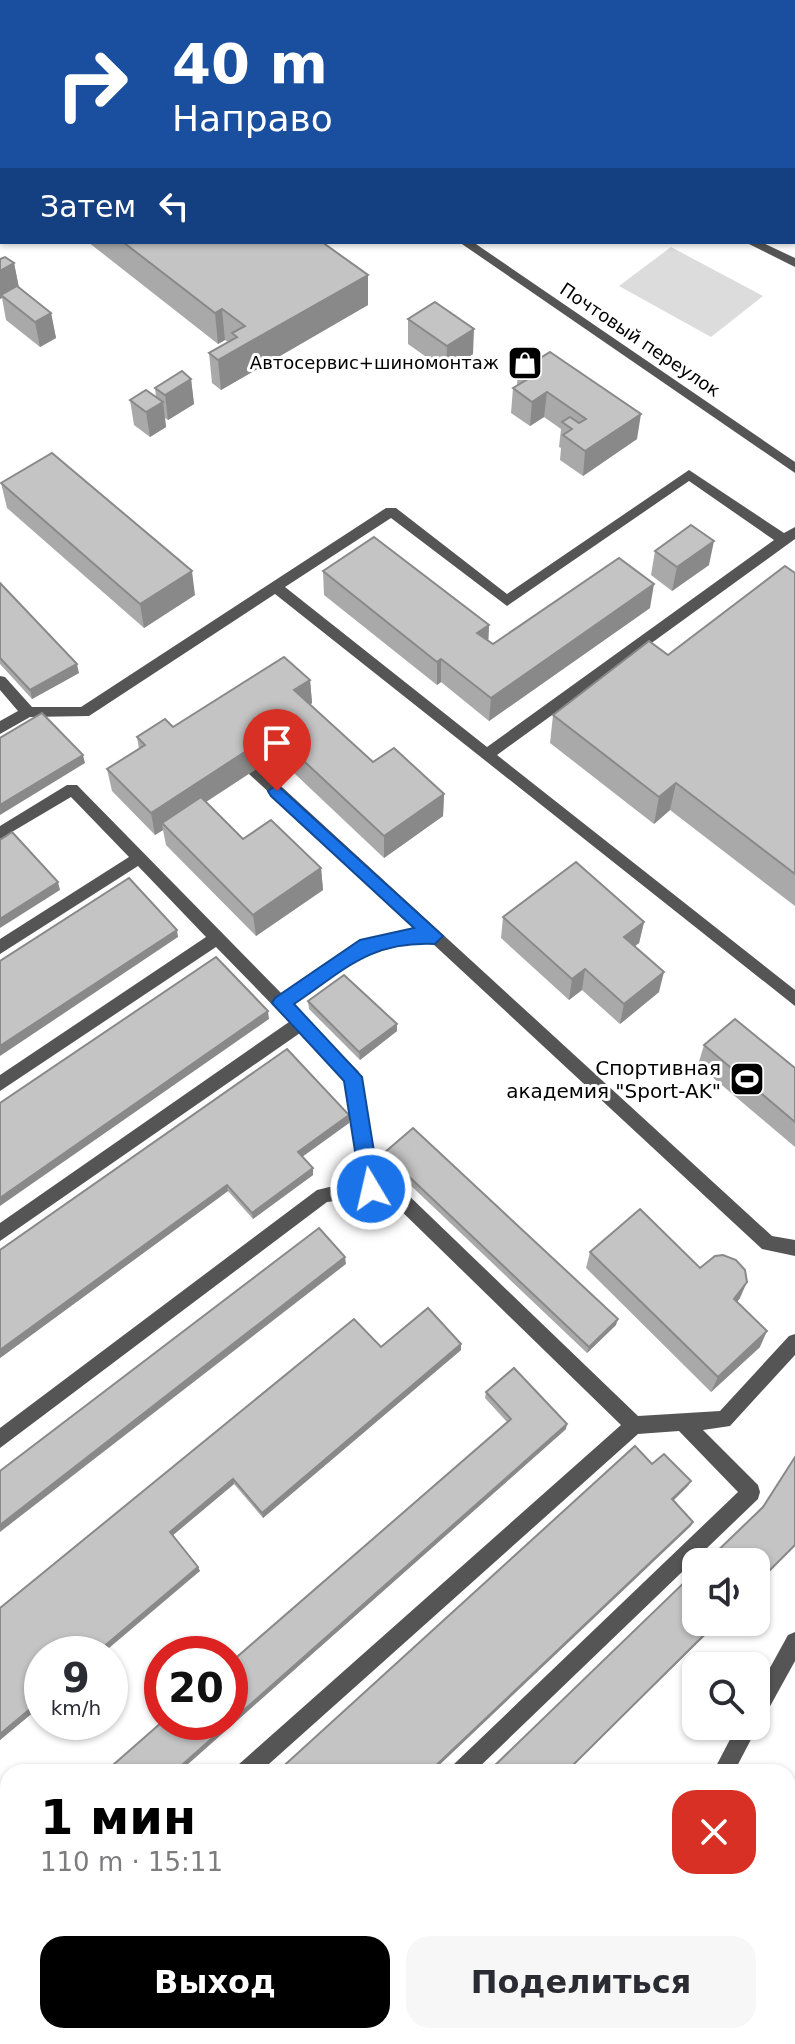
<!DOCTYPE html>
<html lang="ru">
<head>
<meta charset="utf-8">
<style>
  :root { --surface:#fff; --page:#f7f7f7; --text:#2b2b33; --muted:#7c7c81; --accent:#000 }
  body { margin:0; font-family:"DejaVu Sans",sans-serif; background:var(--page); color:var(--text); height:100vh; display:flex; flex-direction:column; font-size:30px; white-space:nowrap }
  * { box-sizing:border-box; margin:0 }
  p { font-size:26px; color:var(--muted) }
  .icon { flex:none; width:44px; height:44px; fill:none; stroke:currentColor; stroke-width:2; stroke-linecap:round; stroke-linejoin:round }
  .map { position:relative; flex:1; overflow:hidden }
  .side { position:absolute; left:0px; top:1764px; width:796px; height:280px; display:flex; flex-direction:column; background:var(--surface); border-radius:24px 24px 0 0; box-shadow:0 2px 6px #0004 }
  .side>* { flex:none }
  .top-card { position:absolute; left:0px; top:0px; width:796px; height:244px; box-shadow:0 2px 6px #0004; background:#1a4fa0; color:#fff; overflow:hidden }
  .fabs { position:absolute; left:682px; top:1548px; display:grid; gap:16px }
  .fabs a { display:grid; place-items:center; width:88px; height:88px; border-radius:16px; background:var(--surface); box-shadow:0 2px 6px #0004; font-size:40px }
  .speed { position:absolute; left:24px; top:1636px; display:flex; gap:16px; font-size:40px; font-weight:700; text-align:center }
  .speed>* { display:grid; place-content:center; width:104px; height:104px; border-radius:50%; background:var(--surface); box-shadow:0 2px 6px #0004; line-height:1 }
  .speed small { font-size:20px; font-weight:400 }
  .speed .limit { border:12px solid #d22; background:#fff; color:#111 }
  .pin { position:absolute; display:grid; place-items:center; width:68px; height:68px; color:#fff; margin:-82px -34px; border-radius:50% 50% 50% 0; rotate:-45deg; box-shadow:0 0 8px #0007 }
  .pin .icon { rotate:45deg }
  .me { position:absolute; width:88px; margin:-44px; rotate:351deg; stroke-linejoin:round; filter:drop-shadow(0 0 6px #0008) }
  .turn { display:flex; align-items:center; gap:28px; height:168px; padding:0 40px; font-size:36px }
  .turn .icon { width:104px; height:104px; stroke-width:2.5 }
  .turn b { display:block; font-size:56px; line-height:68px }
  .then { display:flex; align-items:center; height:76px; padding:0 40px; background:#0003; gap:16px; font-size:30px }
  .round { display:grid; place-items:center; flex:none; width:84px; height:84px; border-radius:24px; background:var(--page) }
  .overview { display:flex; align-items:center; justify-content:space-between; height:136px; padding:0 40px }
  h1 { font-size:48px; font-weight:700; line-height:60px; color:var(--accent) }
  .button { display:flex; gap:16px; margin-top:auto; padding:16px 40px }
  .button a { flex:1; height:92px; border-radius:24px; background:var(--accent); color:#fff; font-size:32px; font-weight:700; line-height:92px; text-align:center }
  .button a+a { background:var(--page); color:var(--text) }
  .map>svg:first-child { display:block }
  .green { fill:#dcdcdc }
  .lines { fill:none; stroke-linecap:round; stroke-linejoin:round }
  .path { stroke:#777; stroke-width:6; stroke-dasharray:2 5; stroke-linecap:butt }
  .service { fill:#555; fill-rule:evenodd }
  .tertiary { fill:#555; fill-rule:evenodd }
  .wall { fill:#a9a9a9 }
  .shaded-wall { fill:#898989 }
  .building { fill:#c4c4c4; stroke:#898989; stroke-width:2 }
  .route { fill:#1a73e8; stroke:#114b97; stroke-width:2 }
  .labels { text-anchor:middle; stroke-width:6; stroke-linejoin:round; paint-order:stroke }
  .far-street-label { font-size:18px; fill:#000; stroke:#fff }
  .far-poi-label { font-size:18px; fill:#000; stroke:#fff; text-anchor:end }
  .poi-label { font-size:20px; fill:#000; stroke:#fff; text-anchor:end }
</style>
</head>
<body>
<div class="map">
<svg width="795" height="2044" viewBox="0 0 795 2044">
  <rect width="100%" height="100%" fill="#fff"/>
  <polygon class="green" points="671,247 763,296 711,337 619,286"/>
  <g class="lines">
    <g class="path">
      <polyline points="788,1835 795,1823"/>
      <polyline points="687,2044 690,2036"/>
    </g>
    <g class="service">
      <polygon points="64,0 76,0 77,2 65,2"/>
      <rect x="0" y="187" width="2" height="8"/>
      <polygon points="795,193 795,201 794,202 794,194"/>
      <polygon points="745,242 761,242 795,258 795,267"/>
      <path d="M689 470 784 533 795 527V539L497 755 795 990V1006L275 594 89 716 30 717 0 734V721L18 711 0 690V676L5 677 32 707H81L386 508H396L507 594ZM689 481 774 540 487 747 285 587 391 518 507 606Z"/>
      <path d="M254 764 259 766 772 1236 795 1240V1256L762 1249 432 943C371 944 339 970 292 1004L359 1072 379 1184 403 1190 638 1416 720 1411 789 1336 795 1334V1355L730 1426 703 1430 758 1485 760 1492 758 1499 474 1772H450L453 1765 738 1492 679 1431 638 1434 260 1772H235L238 1765 621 1425 392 1202 360 1198 327 1202 0 1448V1428L317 1190 342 1184 362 1183 345 1080 300 1033 0 1241V1223L289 1022 216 947 0 1091V1075L206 937 138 866 0 954V939L129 857 71 797 0 839V826L67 785H77L282 994C323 964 365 931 418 930L249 774 247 770 249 766Z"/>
      <polygon points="8,1971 8,1997 0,2001 0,1975"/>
      <polygon points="170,2036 197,2036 193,2044 166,2044"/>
    </g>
    <g class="tertiary">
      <polygon points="459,242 473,242 795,462 795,473"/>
      <polygon points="795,1632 795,1661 763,1719 756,1722 758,1726 734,1772 713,1772 737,1726 756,1726 756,1693 788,1635"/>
      <polygon points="599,2036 621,2036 618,2044 596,2044"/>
    </g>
  </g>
  <g class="wall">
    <polygon points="171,0 219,0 216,2 175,2"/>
    <polygon points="794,6 795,7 795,71 794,71"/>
    <polygon points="0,14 2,16 2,111 0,109"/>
    <polygon points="88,242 322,242 368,275 368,305 221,390 212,383 209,353 228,342 225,340 218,344"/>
    <polygon points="0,259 14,263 19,288 51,313 56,338 40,347 6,320 2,298 0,299"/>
    <polygon points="408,319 473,354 446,371 408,344"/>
    <polygon points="518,372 637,439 583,476 560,460 561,448 559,447 561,429 544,417 530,426 511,413 513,388 517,385"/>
    <polygon points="191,379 194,404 168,420 165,418 166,427 150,437 134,425 130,400 156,397 155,388"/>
    <polygon points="1,483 195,595 144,628 7,508"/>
    <polygon points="655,551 709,565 672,591 651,575"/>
    <polygon points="323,571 489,625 488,641 493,644 650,608 489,721 441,682 437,685 324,595"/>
    <polygon points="795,573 795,906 670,810 654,824 550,743 553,715 668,655"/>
    <polygon points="0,583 79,673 32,699 0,664"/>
    <polygon points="310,680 312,703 310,705 373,762 444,794 443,816 384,858 276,756 206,802 243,839 321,868 323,890 256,936 166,845 163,830 155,835 112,791 107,769 139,749 137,737 173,727"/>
    <polygon points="503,917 644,922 639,943 635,946 659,992 620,1024 582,990 569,1000 501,938"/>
    <polygon points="308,1001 397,1031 360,1060 309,1009"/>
    <polygon points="704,1045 795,1068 795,1147 698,1065"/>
    <polygon points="349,1115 349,1123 302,1157 313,1168 313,1175 253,1219 228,1191 0,1358 0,1250"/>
    <polygon points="384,1153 616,1325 587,1353 384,1160"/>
    <polygon points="590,1252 700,1268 740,1298 737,1302 760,1347 711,1392 586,1268"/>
    <polygon points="461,1350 263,1518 234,1484 173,1535 200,1571 42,1654 42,1705 0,1740 0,1608"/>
    <polygon points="486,1392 566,1429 179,1772 105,1772 507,1422 485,1398"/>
  </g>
  <g class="shaded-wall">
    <polygon points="198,0 219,0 216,2 198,2"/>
    <polygon points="318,0 356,0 353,2 315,2"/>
    <polygon points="600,0 652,0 649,2 597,2"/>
    <polygon points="14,263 19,288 1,295 2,298 0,299 0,271"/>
    <polygon points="368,275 368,305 221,390 218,360"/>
    <polygon points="222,309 225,340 218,344 215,313"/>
    <polygon points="51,313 56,338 40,347 35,322"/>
    <polygon points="474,329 473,354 446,371 447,346"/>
    <polygon points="191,379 194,404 168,420 165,395"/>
    <polygon points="547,392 544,417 530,426 532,402"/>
    <polygon points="163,402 166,427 150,437 146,412"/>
    <polygon points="641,414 637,439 583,476 585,451"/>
    <polygon points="714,541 709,565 672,591 677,567"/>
    <polygon points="192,571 195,595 144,628 140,604"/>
    <polygon points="654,584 650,608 489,721 491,698"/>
    <polygon points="489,625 488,648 477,633"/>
    <polygon points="441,659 441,682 437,685 437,662"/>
    <polygon points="77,664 79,673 32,699 30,690"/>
    <polygon points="310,680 312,703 296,714 294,690"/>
    <polygon points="274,733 276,756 166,828 162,823 163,830 155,835 151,813"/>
    <polygon points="83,755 85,763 0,815 0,805"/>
    <polygon points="676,783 670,810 654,824 659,797"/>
    <polygon points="444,794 443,816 384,858 384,836"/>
    <polygon points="321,868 323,890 256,936 253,915"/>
    <polygon points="58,882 60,890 0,928 0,919"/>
    <polygon points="644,922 639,943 620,958 624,937"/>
    <polygon points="177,930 178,937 0,1056 0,1046"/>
    <polygon points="585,969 582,990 569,1000 572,979"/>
    <polygon points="664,972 659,992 620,1024 624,1004"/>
    <polygon points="268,1011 269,1019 0,1206 0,1198"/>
    <polygon points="397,1024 397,1031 360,1060 359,1052"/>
    <polygon points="349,1115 349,1123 299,1159 298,1152"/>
    <polygon points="313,1168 313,1175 253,1219 252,1213"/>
    <polygon points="227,1185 228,1191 0,1358 0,1350"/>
    <polygon points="345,1257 346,1264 0,1532 0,1525"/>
    <polygon points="747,1282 740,1298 727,1315 734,1299"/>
    <polygon points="618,1319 616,1325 587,1353 589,1347"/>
    <polygon points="767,1331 760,1347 711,1392 718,1377"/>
    <polygon points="461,1344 461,1350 263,1518 262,1513"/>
    <polygon points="567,1424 566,1429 179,1772 174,1772"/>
    <polygon points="233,1479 234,1484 172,1536 170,1532"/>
    <polygon points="691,1481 688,1486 670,1504 672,1499"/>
    <polygon points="693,1522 691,1526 432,1772 429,1772"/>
    <polygon points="198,1567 200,1571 102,1654 95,1654"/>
    <polygon points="717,1622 719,1622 566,1772"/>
    <polygon points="42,1699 42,1705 0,1740 0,1734"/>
    <polygon points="8,1919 8,1924 0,1931 0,1926"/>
  </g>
  <g class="building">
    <polygon points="264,0 318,0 315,2 268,2"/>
    <polygon points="538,0 600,0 597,2 535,2"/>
    <polygon points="734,0 779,0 784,2 731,2"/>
    <polygon points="794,6 795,7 795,38 794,37"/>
    <polygon points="0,14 2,16 2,39 0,38"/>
    <polygon points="2,49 2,96 0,94 0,50"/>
    <polygon points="123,242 322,242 368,275 218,360 209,353 237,337 232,333 245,326 222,309 215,313"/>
    <polygon points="5,257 14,263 0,271 0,259"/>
    <polygon points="17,286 51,313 35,322 1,295"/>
    <polygon points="435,302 474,329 447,346 408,319"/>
    <polygon points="550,352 641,414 585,451 563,435 572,429 562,422 570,417 579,423 586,419 547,392 532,402 513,388 528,379 518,372"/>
    <polygon points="182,371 191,379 165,395 155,388"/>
    <polygon points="146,390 163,402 146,412 130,400"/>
    <polygon points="52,453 192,571 140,604 1,483"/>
    <polygon points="691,525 714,541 677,567 655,551"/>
    <polygon points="374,537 489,625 477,633 493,644 619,558 654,584 491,698 441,659 437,662 323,571"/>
    <polygon points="785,566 795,573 795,874 676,783 659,797 553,715 649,641 668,655"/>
    <polygon points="0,583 77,664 30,690 0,658"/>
    <polygon points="284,657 310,680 294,690 373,762 394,748 444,794 384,836 274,733 151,813 107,769 145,745 137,737 165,719 173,727"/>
    <polygon points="42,713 83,755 0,805 0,738"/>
    <polygon points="201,797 243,839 271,820 321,868 253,915 162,823"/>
    <polygon points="12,832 58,882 0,919 0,840"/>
    <polygon points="576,862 644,922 624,937 664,972 624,1004 585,969 572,979 503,917"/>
    <polygon points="129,878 177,930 0,1046 0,961"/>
    <polygon points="216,957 268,1011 0,1198 0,1103"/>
    <polygon points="344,975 397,1024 359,1052 308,1001"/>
    <polygon points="735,1019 795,1068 795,1122 704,1045"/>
    <polygon points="287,1049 349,1115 298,1152 313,1168 252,1213 227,1185 0,1350 0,1250"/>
    <polygon points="413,1128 618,1319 589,1347 384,1153"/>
    <polygon points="640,1209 700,1268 715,1256 723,1255 736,1260 745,1270 747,1282 734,1299 767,1331 718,1377 590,1252"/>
    <polygon points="319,1228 345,1257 0,1525 0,1471"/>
    <polygon points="428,1308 461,1344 262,1513 233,1479 170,1532 198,1567 95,1654 42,1654 42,1699 0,1734 0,1608 354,1319 381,1347"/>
    <polygon points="514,1368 567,1424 174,1772 105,1772 162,1722 230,1722 230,1663 511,1419 486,1392"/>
    <polygon points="635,1446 652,1464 664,1454 691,1481 672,1499 693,1522 429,1772 277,1772"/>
    <polygon points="795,1457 795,1545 756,1584 756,1562 706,1562 763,1507"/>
    <polygon points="696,1571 696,1622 717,1622 566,1772 488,1772"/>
    <polygon points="8,1856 8,1919 0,1926 0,1863"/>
    <polygon points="8,2018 8,2036 150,2036 142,2044 0,2044 0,2025"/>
    <polygon points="215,2036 299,2036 291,2044 206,2044"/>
  </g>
  <path class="route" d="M277 785 443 936 435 944C369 941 345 970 294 1004L362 1077 380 1189 371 1198 361 1189 344 1081 272 1003 275 998 360 940 414 928 271 796 268 791Z"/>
  <defs>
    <g id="shop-square" transform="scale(1.8)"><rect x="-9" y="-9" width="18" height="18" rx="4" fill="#000" stroke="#fff"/><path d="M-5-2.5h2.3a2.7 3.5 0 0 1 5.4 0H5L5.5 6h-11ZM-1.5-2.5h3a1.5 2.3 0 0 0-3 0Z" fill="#fff"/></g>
    <g id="stadium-square" transform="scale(1.8)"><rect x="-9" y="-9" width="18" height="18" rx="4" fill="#000" stroke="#fff"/><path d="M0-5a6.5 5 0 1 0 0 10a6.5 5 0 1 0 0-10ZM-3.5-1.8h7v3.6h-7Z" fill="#fff"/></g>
  </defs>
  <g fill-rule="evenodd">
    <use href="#shop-square" x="525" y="363"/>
    <use href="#stadium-square" x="747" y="1079"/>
  </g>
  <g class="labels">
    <g class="far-street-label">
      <text transform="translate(640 340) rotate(34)" y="6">Почтовый переулок</text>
    </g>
    <g class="far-poi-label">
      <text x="499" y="369">Автосервис+шиномонтаж</text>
    </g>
    <g class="poi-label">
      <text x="721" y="1075">Спортивная<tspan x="721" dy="23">академия "Sport-AK"</tspan></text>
    </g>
  </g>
</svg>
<div class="fabs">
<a><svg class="icon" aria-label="sound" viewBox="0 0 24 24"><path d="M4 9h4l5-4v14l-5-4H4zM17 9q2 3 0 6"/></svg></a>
<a><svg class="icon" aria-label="search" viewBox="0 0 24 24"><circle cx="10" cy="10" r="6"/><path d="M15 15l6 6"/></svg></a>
</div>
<div class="speed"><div>9<small>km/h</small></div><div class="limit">20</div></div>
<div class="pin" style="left:277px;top:791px;background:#d93025"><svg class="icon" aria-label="arrive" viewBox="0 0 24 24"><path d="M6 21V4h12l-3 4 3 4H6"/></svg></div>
<svg class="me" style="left:371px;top:1189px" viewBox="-20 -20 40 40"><circle r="17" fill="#1a73e8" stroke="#fff" stroke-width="3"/><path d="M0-11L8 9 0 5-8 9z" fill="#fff"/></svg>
<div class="top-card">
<div class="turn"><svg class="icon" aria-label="right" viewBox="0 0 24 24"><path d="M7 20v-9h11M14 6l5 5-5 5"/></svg><div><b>40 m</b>Направо</div></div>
<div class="then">Затем<svg class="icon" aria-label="left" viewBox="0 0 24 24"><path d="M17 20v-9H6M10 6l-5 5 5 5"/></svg></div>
</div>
<section class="side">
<div class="overview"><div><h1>1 мин</h1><p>110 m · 15:11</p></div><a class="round" style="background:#d93025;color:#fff"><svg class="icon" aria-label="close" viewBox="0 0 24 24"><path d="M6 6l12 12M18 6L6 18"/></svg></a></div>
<div class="button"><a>Выход</a><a>Поделиться</a></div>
</section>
</div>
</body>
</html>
